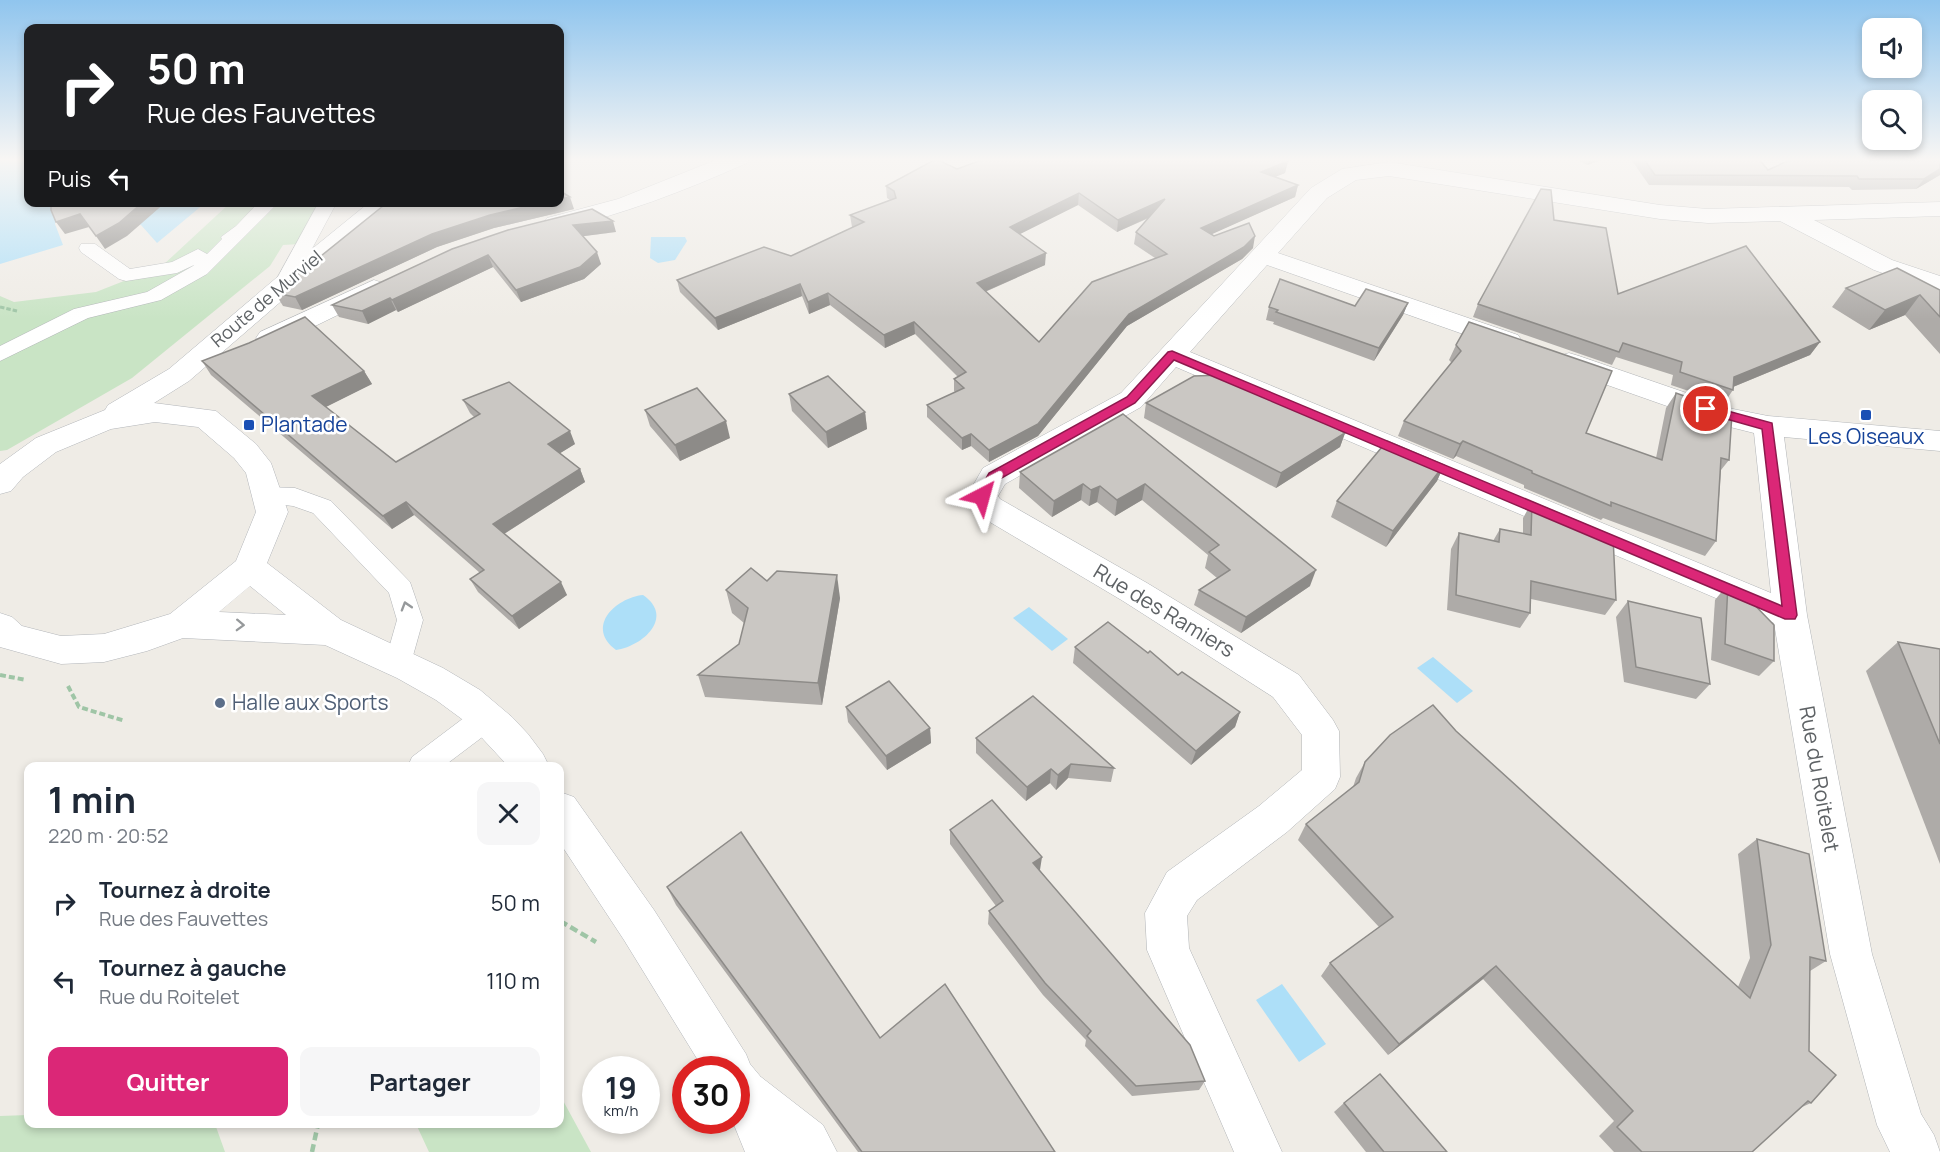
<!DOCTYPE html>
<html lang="fr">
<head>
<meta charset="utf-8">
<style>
  :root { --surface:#fff; --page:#f6f6f7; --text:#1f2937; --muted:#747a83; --accent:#db2777 }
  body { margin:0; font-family:Manrope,sans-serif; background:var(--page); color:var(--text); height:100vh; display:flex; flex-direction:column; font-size:22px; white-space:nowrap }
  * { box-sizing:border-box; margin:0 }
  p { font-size:20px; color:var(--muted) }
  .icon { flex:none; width:33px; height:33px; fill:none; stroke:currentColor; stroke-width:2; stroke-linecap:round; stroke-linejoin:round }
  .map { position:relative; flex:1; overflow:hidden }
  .side { position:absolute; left:24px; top:762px; width:540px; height:366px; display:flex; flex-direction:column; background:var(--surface); border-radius:12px; box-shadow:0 3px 9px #0003 }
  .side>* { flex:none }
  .hud { position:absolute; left:24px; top:24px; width:540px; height:183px; border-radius:12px; box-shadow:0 3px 9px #0003; background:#202124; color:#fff; overflow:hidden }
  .fabs { position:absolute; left:1862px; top:18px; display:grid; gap:12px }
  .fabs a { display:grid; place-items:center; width:60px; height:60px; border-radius:12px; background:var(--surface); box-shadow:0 3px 9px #0003; font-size:30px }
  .speed { position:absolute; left:582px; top:1056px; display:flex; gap:12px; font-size:30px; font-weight:700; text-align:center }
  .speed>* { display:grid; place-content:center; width:78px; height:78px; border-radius:50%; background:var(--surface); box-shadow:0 3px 9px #0003; line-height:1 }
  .speed small { font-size:15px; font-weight:400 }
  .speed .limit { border:9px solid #d22; background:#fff; color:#111 }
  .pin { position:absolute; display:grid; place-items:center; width:51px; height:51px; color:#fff; margin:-26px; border:3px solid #fff; border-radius:50%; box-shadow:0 2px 6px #0007 }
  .me { position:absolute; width:66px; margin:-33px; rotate:39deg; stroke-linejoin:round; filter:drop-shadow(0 0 4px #0008) }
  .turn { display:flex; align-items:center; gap:21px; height:126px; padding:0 24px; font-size:27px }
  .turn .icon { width:78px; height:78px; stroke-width:2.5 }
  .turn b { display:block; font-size:42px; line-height:51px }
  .then { display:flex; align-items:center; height:57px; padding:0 24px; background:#0003; gap:12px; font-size:22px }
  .round { display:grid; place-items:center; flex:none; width:63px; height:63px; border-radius:12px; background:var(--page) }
  .head { display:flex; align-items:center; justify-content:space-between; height:102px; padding:0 24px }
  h1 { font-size:36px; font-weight:700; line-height:45px }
  .action { display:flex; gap:12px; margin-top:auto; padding:12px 24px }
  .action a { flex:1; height:69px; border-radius:12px; background:var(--accent); color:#fff; font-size:24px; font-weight:700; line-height:69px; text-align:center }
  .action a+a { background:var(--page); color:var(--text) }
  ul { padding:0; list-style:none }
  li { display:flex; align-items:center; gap:18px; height:78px; padding:0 24px }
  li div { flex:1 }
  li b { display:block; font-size:22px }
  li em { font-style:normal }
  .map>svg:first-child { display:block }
  .green { fill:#c9e4c5 }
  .water { fill:#addff8 }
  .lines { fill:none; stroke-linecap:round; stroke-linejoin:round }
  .lane-casing { stroke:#b1b4b7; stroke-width:1 }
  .street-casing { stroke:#b1b4b7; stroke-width:1 }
  .secondary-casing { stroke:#b3b6ba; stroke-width:1 }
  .path-far2 { stroke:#9fc5a6; stroke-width:3; stroke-dasharray:4.5 2; stroke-linecap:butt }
  .path-far1 { stroke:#9fc5a6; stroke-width:4; stroke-dasharray:6 3; stroke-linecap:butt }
  .path { stroke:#9fc5a6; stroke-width:4.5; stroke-dasharray:8 4; stroke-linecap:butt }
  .lane { fill:#fff; fill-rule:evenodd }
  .street { fill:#fff; fill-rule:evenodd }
  .secondary { fill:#fff; fill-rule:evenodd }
  .wall { fill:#aeaba8; fill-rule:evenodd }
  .shaded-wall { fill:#8d8b88 }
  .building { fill:#cac7c3; stroke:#8d8b88; stroke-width:1.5; fill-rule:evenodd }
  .oneway { stroke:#96999b }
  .route { fill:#db2777; stroke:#8e194d; stroke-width:1.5 }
  .transit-dot { fill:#1a4fb4; stroke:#fff; stroke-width:2 }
  .service-dot { fill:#5c6f8a; stroke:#fff; stroke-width:2 }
  .labels { text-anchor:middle; stroke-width:5; stroke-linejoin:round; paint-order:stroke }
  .far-street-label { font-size:18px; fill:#5e6265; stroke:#fff }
  .transit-label { font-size:21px; fill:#164399; stroke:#fff; text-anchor:start }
  .street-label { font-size:21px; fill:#5e6265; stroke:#fff }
  .service-label { font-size:21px; fill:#4e5e75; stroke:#fff; text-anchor:start }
</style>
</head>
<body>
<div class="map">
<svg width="1940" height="1152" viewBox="0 0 1940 1152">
  <rect width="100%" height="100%" fill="#efece6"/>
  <g class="green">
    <polygon points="230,203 334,203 300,244 283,245 270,266 132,378 7,450 0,451 0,296 14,302 96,292 162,266"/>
    <polygon points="560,1095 591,1152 429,1152 416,1124 560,1124"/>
    <polygon points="28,1115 28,1124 215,1124 225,1152 0,1152 0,1116"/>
  </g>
  <g class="water">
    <polygon points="0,158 28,158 28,202 55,203 55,224 63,245 0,264"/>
    <polygon points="147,203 205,203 157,243 141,225 124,216"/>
    <polygon points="651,237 685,237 687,241 675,260 658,263 650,258"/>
    <path d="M643 595C675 617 643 646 616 650 585 627 615 598 643 595Z"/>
    <polygon points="1029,607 1068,639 1052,651 1013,618"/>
    <polygon points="1433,657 1473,691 1457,703 1417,668"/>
    <polygon points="1282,984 1326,1044 1299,1062 1256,1000"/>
  </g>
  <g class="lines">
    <g class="lane-casing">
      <g id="lane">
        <polygon points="259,202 279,202 207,274 161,300 88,318 0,361 0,346 74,309 147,292 193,266 194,265 177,273 126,281 119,279 81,252 79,248 81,244 95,244 130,269 172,262 198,249 207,254 222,239 221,237 236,226"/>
        <polygon points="319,202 337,202 291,288 277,288 274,284"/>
        <polygon points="267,487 295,488 331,501 410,582 423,620 409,670 399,673 389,670 385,662 397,620 389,593 313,513 293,506 259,502 255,496 259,490"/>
        <polygon points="487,705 497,708 501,717 497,726 444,766 408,766 412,757 477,708"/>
      </g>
    </g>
    <g class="street-casing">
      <g id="street">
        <path d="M721 158H750L747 163C684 191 622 215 555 230L547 228 543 223 547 218 618 199Z"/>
        <polygon points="1389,162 1660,205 1708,209 1940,202 1940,216 1814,220 1892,260 1940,276 1940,293 1874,270 1780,221 1708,223 1660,219 1389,176 1356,180 1327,198 1278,253 1518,335 1522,341 1518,347 1509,349 1500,347 1267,265 1190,352 1771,593 1754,433 1718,424 1559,368 1555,362 1559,356 1569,353 1579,356 1733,409 1768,416 1940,431 1940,451 1784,437 1807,615 1872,954 1921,1114 1934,1135 1940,1152 1890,1152 1877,1125 1830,954 1774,623 1176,367 1141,407 1005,484 998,496 1000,499 1147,583 1299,675 1333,720 1339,731 1340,777 1335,789 1287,832 1197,900 1187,916 1189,948 1282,1152 1234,1152 1147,950 1145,913 1167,872 1259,806 1302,770 1302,735 1273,697 1123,601 978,515 967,496 983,468 1121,393 1311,188 1342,169"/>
        <polygon points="374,280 383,283 387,288 383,293 278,344 269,346 260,344 256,338 260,332"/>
        <polygon points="745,1070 761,1077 823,1125 837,1152 781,1152 736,1116 736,1073"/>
      </g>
    </g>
    <g class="secondary-casing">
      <g id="secondary">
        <path d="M370 202H396L189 381 154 403 216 411 256 444 271 463 288 512 267 563 341 620 443 668 480 690 512 717 528 734 543 754 549 766H508L470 725 436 700 397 678 325 645 183 638 147 651 104 662 61 664 0 647V613L12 617 22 626 61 636 104 634 170 614 236 561 256 512 246 473 234 458 198 427 155 422 111 429 56 452 23 477 11 491 0 494V464L36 438 105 410 108 405 169 369 275 279ZM250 586 286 615 219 612Z"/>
        <polygon points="560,792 574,797 654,910 746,1054 750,1064 760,1076 793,1152 745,1152 732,1120 736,1120 736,1070 704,1070 624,940 560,843"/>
      </g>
    </g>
    <polyline class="path-far2" points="0,307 17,311"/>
    <g class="path-far1">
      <polyline points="0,675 26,680"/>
      <polyline points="68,686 79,707 125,721"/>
    </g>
    <g class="path">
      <polyline points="560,921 596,942"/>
      <polyline points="312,1152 318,1124"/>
    </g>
    <use href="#lane" class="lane"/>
    <use href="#street" class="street"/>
    <use href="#secondary" class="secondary"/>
  </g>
  <g class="wall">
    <polygon points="1574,158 1607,158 1587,165"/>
    <polygon points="1630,158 1758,158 1768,170 1940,158 1940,175 1916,189 1852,190 1849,187 1649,185"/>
    <path d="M1288 161 1285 173 1275 177 1298 185 1295 197 1211 234 1214 236 1253 248 1242 259 1127 326 1038 436 989 462 971 446 962 450 927 417V405L955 392 954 391V379L958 377 915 334 885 348 830 305 809 314 802 296 718 330 680 292 677 280 791 256 853 227H852L850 215 890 200 887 198 886 186 957 169ZM1078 205 1117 232 1149 218 1136 232 1134 244 1155 258 1039 342 985 292 1045 265 1020 234Z"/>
    <polygon points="388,202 574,209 494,228 437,247 302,310 283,306 275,293"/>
    <polygon points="1554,220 1618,294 1820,342 1810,355 1733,387 1733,390 1724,403 1671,385 1673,375 1616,357 1612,365 1473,317 1478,304"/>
    <polygon points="616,232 583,236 601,264 584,279 521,302 493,267 398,312 396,310 368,324 339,317 332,305 452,249"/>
    <polygon points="1846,288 1940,290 1940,354 1905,315 1869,330 1832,307"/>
    <polygon points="1408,303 1403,315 1374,361 1273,324 1274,322 1266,320 1269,307 1355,306"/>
    <polygon points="249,343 364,371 372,384 325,407 396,462 474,417 470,413 463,400 575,444 560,453 580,469 585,482 504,534 567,595 519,629 478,592 470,579 480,573 414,515 392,529 211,375 202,361"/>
    <polygon points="1456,345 1586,433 1656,458 1666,408 1676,393 1729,460 1721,470 1716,541 1705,556 1603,518 1601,520 1524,488 1524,485 1456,456 1453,459 1398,436 1404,421 1452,363 1449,360"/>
    <polygon points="789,394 865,412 867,429 828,448 792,411"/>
    <polygon points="1146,403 1345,433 1340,447 1276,488 1144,418"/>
    <polygon points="645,410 730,438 680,461 650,426"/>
    <polygon points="1123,414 1310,586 1241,633 1194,605 1199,590 1217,578 1205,568 1208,555 1142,500 1115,516 1097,502 1089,506 1081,500 1052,517 1019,488 1020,472"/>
    <polygon points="1444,465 1437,481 1386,547 1331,517 1337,501"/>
    <polygon points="1532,502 1616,600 1605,615 1531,599 1530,613 1520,628 1447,610 1451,549 1459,533 1493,541 1500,529 1523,534 1523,518"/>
    <polygon points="767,581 840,598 822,705 705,697 698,675 739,644 744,623 732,613 726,590"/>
    <polygon points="1728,584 1774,661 1759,676 1711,660 1715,600"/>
    <polygon points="1628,601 1710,684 1696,699 1624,682 1616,617"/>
    <polygon points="1898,642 1940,649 1940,864 1866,671"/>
    <polygon points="1075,647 1148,653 1178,675 1240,712 1235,727 1191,765 1073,663"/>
    <polygon points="846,707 930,728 931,743 887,770 848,722"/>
    <polygon points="1456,731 1738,987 1750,958 1738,854 1757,839 1826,961 1810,971 1809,1051 1811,1103 1802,1107 1752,1152 1614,1152 1599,1136 1614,1121 1483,979 1388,1055 1321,976 1330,963 1379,927 1298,840 1306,824 1353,787 1356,778 1365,762"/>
    <polygon points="976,738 1114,768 1111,782 1068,778 1056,790 1050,783 1026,801 976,753"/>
    <polygon points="950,830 1040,870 1205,1081 1199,1090 1132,1096 1085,1046 1086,1040 1043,995 988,924 989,911 996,906 950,844"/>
    <polygon points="667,887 880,1038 1055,1152 858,1152 676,905"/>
    <polygon points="1344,1103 1447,1152 1366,1152 1334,1112"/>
  </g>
  <g class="shaded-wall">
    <polygon points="1590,158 1607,158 1587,165"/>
    <polygon points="1288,161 1285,173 1258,184 1261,172"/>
    <polygon points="1940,169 1940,175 1916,189 1924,179"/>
    <polygon points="1298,185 1295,197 1199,240 1201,228"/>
    <polygon points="1079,193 1078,205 1010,239 1010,227"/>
    <polygon points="570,197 574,209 494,228 437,247 302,310 295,297 432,234 490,215 545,202 560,202 560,199"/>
    <polygon points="1165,199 1163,211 1117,232 1118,220"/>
    <polygon points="143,202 166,202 127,236 105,249 96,236"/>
    <polygon points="80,214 89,227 65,234 56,222"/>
    <polygon points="613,221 616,232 577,237 573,225"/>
    <polygon points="1255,236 1253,248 1242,259 1127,326 1038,436 989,462 989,450 1129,314"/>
    <polygon points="597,252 601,264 584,279 521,302 516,290"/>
    <polygon points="1046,253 1045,265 977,295 977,283"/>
    <polygon points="488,255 493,267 398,312 392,300"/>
    <polygon points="800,284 802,296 718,330 715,318"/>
    <polygon points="828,293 830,305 809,314 808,302"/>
    <polygon points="1920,295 1905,315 1869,330 1885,310"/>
    <polygon points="390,298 396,310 368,324 362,311"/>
    <polygon points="1408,303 1403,315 1374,361 1379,348"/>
    <polygon points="914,322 915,334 885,348 884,335"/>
    <polygon points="1820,342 1810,355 1728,389 1734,377"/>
    <polygon points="364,371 372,384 320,410 312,396"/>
    <polygon points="865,412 867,429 828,448 826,432"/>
    <polygon points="726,421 730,438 680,461 675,445"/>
    <polygon points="570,431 575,444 554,457 548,444"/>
    <polygon points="1345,433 1340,447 1276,488 1281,473"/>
    <polygon points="971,434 971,446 962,450 962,438"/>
    <polygon points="1463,441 1456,456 1453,459 1460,444"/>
    <polygon points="1444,465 1437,481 1386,547 1393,531"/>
    <polygon points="580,469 585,482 499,537 493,524"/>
    <polygon points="1083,484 1081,500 1052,517 1054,501"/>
    <polygon points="1145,484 1142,500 1115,516 1117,500"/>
    <polygon points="1100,486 1097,502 1089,506 1091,490"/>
    <polygon points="406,502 414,515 392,529 383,516"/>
    <polygon points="1316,570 1310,586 1241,633 1246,617"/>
    <polygon points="837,575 840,598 822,705 818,683"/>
    <polygon points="561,582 567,595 519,629 512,616"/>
    <polygon points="1240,712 1235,727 1191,765 1196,751"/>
    <polygon points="930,728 931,743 887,770 886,756"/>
    <polygon points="1071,764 1068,778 1056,790 1058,775"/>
    <polygon points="1051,769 1050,783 1026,801 1027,787"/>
    <polygon points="1042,857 1040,870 1032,876 1033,863"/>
    <polygon points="1496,966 1483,979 1388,1055 1399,1044"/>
  </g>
  <g class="building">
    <path d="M987 158H1283L1288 161 1261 172 1298 185 1201 228 1214 236 1249 223 1255 236 1244 247 1129 314 1038 424 989 450 971 434 962 438 927 405 964 388 954 379 966 372 914 322 884 335 828 293 808 302 800 284 715 318 677 280 764 247 791 256 864 222 850 215 896 198 894 191 886 186 936 159 957 169ZM1079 193 1118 220 1165 199 1136 232 1167 254 1092 282 1039 342 977 283 1046 253 1010 227Z"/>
    <polygon points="1643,158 1758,158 1768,170 1794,158 1940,158 1940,169 1924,179 1859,179 1857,176 1655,175"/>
    <polygon points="1541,189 1551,190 1554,220 1606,228 1618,294 1746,246 1820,342 1734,377 1733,390 1680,372 1682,362 1623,343 1619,352 1478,304"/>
    <polygon points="560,191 570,197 560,199"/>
    <polygon points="51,202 143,202 119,223 96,236 80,214 56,222 51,210"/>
    <polygon points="388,202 545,202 490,215 432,234 295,297 275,293"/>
    <polygon points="592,209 613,221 573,225 597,252 580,267 516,290 488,255 392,300 390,298 362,311 332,305 452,249 508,230"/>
    <polygon points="1897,268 1940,290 1940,317 1920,295 1885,310 1846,288"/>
    <polygon points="1280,279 1355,306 1366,289 1408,303 1379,348 1276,312 1278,310 1269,307"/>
    <polygon points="305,317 364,371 312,396 396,462 480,414 463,400 509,382 570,431 548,444 580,469 493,524 561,582 512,616 470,579 484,570 406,502 383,516 202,361 249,343"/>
    <polygon points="1469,322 1612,371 1586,433 1662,460 1676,393 1732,413 1729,460 1721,458 1716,541 1611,502 1611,506 1532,473 1532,471 1463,441 1460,444 1404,421 1461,351 1456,345"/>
    <polygon points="1223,375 1307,412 1345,433 1281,473 1146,403 1194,376"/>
    <polygon points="828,376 865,412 826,432 789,394"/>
    <polygon points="697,388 726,421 675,445 645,410"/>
    <polygon points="1123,414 1316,570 1246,617 1199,590 1230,570 1209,552 1219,545 1145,484 1117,500 1100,486 1091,490 1083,484 1054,501 1020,472"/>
    <polygon points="1387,441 1444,465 1393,531 1337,501"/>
    <polygon points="1532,502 1613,536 1616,600 1531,581 1530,613 1456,595 1459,533 1499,542 1500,529 1531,535"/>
    <polygon points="751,568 767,581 777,571 837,575 818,683 698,675 739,644 748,608 726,590"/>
    <polygon points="1728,584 1738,588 1774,625 1774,661 1725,644"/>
    <polygon points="1628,601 1701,618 1710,684 1636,667"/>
    <polygon points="1108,622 1148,653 1150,651 1178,675 1182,672 1240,712 1196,751 1075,647"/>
    <polygon points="1898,642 1940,649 1940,744"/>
    <polygon points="889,681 930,728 886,756 846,707"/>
    <polygon points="1033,696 1114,768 1071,764 1058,775 1051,769 1027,787 976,738"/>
    <polygon points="1433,705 1456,731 1750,998 1771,945 1757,839 1809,854 1826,961 1810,957 1809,1051 1836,1075 1811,1103 1808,1101 1752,1152 1642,1152 1617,1127 1633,1111 1496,966 1399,1044 1330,963 1393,917 1306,824 1359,782 1365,762 1390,735"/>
    <polygon points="992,800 1042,857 1033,863 1190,1045 1205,1081 1136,1086 1087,1036 1091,1031 1045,983 989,911 1003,901 950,830"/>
    <polygon points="741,832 880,1038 945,984 1055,1152 862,1152 667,887"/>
    <polygon points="1380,1074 1447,1152 1384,1152 1344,1103"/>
  </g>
  <defs><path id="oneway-chevron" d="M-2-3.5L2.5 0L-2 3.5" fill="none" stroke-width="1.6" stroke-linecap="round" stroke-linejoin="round" transform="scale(1.5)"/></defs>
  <g class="oneway">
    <use href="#oneway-chevron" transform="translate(406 606) rotate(-107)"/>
    <use href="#oneway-chevron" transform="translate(240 625) rotate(2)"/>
  </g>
  <linearGradient id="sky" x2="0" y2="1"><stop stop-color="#90c5ee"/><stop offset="0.5" stop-color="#f8f6f4"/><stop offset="1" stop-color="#f8f6f4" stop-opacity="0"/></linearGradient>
  <rect width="1940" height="319" fill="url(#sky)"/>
  <polygon class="route" points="1172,351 1782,606 1762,429 1702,412 1700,409 1706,405 1772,423 1797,615 1795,619 1785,619 1174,360 1135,403 998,480 986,499 977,499 976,496 989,473 1127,397 1168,352"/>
  <g class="transit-dot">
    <rect x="1860" y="409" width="12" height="12" rx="3"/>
    <rect x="243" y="419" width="12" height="12" rx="3"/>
  </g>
  <circle class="service-dot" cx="220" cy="703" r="6"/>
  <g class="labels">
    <g class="far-street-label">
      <text transform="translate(267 299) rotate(-40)" y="6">Route de Murviel</text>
    </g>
    <g class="transit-label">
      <text x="261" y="432">Plantade</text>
      <text x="1866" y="444" text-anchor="middle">Les Oiseaux</text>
    </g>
    <g class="street-label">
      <text transform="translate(1164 611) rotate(31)" y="7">Rue des Ramiers</text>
      <text transform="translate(1819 779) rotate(80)" y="7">Rue du Roitelet</text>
    </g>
    <g class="service-label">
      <text x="232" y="710">Halle aux Sports</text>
    </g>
  </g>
</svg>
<div class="fabs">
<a><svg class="icon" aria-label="sound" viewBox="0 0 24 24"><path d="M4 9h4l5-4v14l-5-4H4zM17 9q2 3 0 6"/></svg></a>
<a><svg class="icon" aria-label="search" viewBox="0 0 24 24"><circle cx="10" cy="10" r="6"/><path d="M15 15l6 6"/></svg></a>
</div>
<div class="speed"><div>19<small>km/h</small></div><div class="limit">30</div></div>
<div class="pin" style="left:1706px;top:409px;background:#d93025"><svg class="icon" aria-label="arrive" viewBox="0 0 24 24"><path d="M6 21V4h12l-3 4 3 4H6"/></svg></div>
<svg class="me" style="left:982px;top:496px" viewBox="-20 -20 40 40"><path d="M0-17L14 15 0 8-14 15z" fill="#db2777" stroke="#fff" stroke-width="4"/></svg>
<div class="hud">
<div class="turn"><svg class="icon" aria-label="right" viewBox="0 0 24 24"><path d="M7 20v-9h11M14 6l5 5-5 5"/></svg><div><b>50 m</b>Rue des Fauvettes</div></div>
<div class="then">Puis<svg class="icon" aria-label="left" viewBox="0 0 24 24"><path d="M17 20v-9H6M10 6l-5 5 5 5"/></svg></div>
</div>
<section class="side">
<div class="head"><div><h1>1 min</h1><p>220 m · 20:52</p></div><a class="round"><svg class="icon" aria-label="close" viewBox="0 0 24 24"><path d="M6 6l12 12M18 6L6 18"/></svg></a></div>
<ul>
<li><svg class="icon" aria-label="right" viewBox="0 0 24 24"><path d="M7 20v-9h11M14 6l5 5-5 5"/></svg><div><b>Tournez à droite</b><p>Rue des Fauvettes</p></div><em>50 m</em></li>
<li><svg class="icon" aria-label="left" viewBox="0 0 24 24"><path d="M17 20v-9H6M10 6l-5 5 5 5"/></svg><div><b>Tournez à gauche</b><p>Rue du Roitelet</p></div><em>110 m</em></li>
</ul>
<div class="action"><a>Quitter</a><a>Partager</a></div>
</section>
</div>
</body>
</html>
